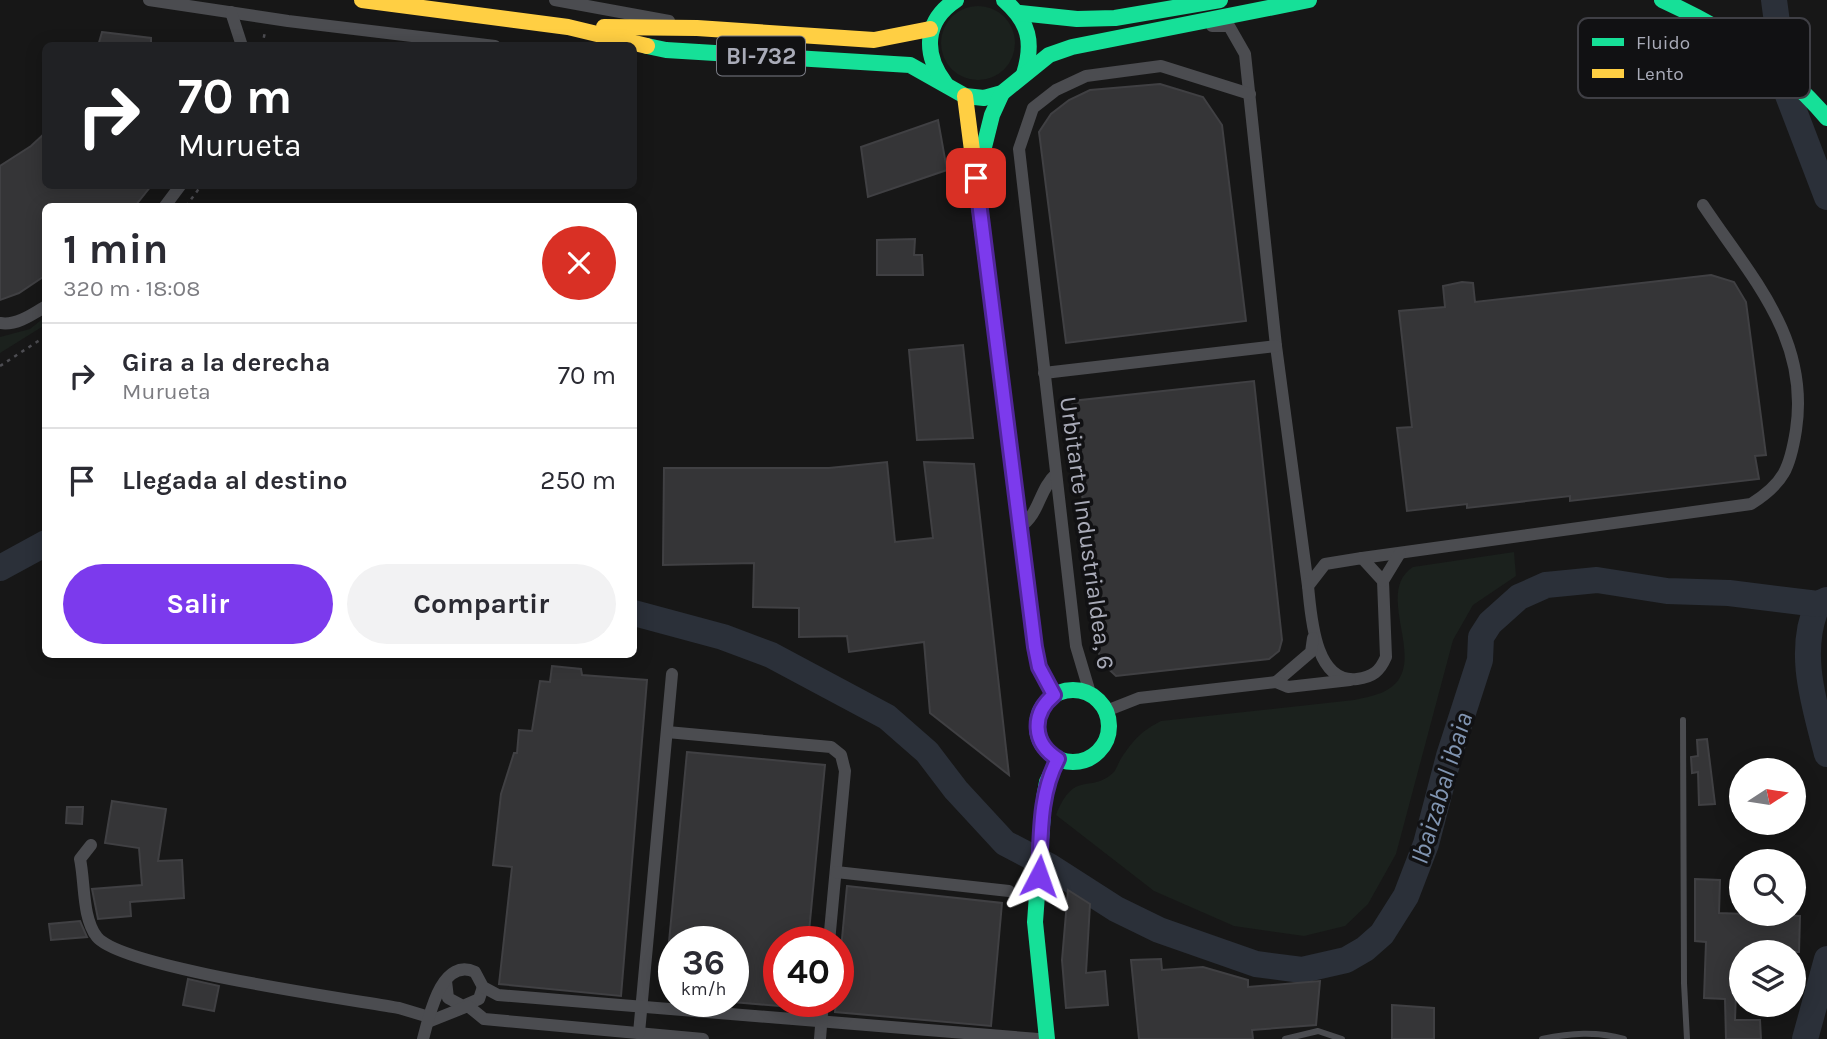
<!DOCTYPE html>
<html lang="es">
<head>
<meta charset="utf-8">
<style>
  :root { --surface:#fff; --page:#f2f2f3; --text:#2b2b33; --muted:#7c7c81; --line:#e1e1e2; --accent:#7c3aed }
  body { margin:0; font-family:Karla,sans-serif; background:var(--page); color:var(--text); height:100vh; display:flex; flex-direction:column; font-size:26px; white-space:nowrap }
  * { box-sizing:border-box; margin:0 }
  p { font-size:23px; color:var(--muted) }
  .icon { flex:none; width:38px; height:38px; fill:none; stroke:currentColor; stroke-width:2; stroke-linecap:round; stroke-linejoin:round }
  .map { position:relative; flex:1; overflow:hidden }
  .sheet { position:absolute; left:42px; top:203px; width:595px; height:455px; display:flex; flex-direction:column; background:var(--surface); border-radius:10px; box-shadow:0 4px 18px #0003 }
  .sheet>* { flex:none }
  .banner { position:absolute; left:42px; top:42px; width:595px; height:147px; border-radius:10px; box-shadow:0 4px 18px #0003; background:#202124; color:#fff; overflow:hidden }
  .needle { width:46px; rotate:78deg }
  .buttons { position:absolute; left:1729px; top:758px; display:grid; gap:14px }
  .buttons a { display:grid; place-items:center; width:77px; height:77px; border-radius:50%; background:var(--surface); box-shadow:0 4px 18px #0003; font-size:35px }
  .speed { position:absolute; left:658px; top:926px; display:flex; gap:14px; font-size:35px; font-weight:700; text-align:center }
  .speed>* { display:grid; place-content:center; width:91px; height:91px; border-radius:50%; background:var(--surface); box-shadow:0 4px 18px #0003; line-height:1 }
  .speed small { font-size:18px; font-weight:400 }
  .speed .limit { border:10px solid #d22; background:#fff; color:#111 }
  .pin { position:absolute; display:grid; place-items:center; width:60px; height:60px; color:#fff; margin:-30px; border-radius:14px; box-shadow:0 4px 10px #0006 }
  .me { position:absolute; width:77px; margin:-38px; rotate:4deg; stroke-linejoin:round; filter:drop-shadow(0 0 5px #0008) }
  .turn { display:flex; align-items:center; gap:24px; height:147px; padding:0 21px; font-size:32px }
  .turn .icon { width:91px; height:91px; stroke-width:2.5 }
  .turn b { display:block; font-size:49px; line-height:60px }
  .round { display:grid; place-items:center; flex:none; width:74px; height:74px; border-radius:37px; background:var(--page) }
  .overview { display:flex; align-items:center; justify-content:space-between; height:119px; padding:0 21px }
  h1 { font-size:42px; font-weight:700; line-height:52px }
  .action { display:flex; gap:14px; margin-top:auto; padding:14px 21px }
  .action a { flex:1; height:80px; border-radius:42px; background:var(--accent); color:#fff; font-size:28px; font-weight:700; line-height:80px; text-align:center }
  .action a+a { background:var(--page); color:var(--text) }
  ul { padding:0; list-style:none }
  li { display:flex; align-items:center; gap:21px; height:105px; padding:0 21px; border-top:2px solid var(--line) }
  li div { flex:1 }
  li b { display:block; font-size:26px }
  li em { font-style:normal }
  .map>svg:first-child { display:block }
  .green { fill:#1b211d }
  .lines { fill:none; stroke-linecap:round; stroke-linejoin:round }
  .river { stroke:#2b3039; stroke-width:26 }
  .building { fill:#353537; stroke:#404043; stroke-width:2 }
  .path { stroke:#4d4d52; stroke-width:2.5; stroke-dasharray:3.5 5; stroke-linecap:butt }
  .lane { stroke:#4b4c50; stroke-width:6 }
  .street { stroke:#4b4c50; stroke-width:12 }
  .fast { stroke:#16e098; stroke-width:16 }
  .slow { stroke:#ffcf43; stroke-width:16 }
  .route-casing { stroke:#51269a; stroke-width:18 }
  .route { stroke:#7c3aed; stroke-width:12 }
  .labels { text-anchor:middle; stroke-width:7; stroke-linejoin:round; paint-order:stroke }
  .shield { fill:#111113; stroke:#7b7d86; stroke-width:2 }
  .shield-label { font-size:23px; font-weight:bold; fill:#a9abb8 }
  .street-label { font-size:24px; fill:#a9abb8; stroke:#111113 }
  .water-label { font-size:26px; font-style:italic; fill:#8195b2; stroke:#111113 }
  .key { fill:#111113; stroke:#3f3f45; stroke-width:2 }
  .key-label { font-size:19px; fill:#a9abb8 }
</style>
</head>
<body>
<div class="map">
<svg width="1827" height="1039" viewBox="0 0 1827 1039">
  <rect width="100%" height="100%" fill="#171717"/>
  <g class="green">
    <circle cx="978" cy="43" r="37"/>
    <polygon points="45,317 45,325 0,353 0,337 30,329"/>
    <path d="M1514 552 1516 576 1473 605 1453 640 1396 854 1368 904 1345 926 1304 936 1234 926 1154 891 1056 815C1075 768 1090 795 1114 772 1117 768 1119 761 1122 757 1134 739 1143 730 1161 721L1354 700C1363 698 1373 696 1381 693 1437 670 1370 595 1413 567Z"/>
  </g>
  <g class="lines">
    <g class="river">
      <polyline points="1774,0 1786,90 1827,197"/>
      <polyline points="0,568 46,543"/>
      <path d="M1818 604C1796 652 1815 706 1827 754"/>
      <polyline points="634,613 723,637 771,655 887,717 927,752 956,790 1005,843 1049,866 1116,909 1159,930 1256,964 1302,970 1346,960 1365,949 1382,934 1406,896 1426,844 1449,756 1480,660 1481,637 1490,623 1519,597 1546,585 1597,580 1667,591 1729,593 1818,604 1827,600"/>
      <polyline points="1805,1039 1827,959"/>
    </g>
  </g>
  <g class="building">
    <polygon points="102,32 151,38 151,46 98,46"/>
    <polygon points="1160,84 1203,97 1222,125 1246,321 1066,343 1039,132 1051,114 1069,100 1090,90"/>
    <polygon points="938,120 947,170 868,197 861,147"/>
    <polygon points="46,132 46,186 151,186 135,206 46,206 46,275 19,293 0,300 0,166 31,146"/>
    <polygon points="915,239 914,255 922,255 923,275 877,275 877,240"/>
    <polygon points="1711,275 1734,282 1746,302 1766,455 1755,456 1759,479 1570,501 1570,496 1467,508 1467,504 1407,511 1397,428 1412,427 1399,311 1445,307 1443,286 1462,282 1473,283 1475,302"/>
    <polygon points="963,345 973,438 917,440 909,350"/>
    <polygon points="1254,381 1282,640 1279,651 1269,659 1116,676 1100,661 1072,401"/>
    <polygon points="887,462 895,542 933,538 924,462 974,464 1009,775 930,713 924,642 849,652 847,636 799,637 799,608 753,607 754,563 663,565 664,468 829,468"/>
    <polygon points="552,666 581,669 582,675 647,680 621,996 499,984 512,867 493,865 501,794 514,753 517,753 519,730 532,731 540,681 550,682"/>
    <polygon points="1707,739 1715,804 1699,805 1698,772 1692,773 1691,757 1698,756 1697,740"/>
    <polygon points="687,752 825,765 808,942 779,942 779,1006 733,1002 733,942 669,942"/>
    <polygon points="112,801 166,809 158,861 182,860 184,898 130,902 131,916 98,919 92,889 142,885 139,848 105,843"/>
    <polygon points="67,807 83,807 82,824 66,823"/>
    <polygon points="1695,879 1720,880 1719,913 1800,916 1799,952 1741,952 1741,964 1737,964 1735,1020 1760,1020 1761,1039 1726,1039 1725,999 1704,998 1706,942 1695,941"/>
    <polygon points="847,886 1002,903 991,1026 835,1012"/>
    <polygon points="1068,890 1090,904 1086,973 1105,971 1108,1005 1066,1008 1062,960"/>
    <polygon points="80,921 87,937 51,940 49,924"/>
    <polygon points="1161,959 1162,970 1203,967 1248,980 1248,987 1320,981 1316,1025 1252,1030 1253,1039 1139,1039 1131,960"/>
    <polygon points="188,979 219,986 214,1011 183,1005"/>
    <polygon points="1392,1005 1434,1008 1434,1039 1392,1039"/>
  </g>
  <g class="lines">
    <g class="path">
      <polyline points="262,46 265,32"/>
      <polyline points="186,206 201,186"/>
      <polyline points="0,366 46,336"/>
    </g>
    <g class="lane">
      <polyline points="1683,720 1684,983 1687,1039"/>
      <polyline points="1285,1039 1318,1031 1342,1039"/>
      <path d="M1542 1039C1571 1033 1596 1031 1624 1039"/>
    </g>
    <g class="street">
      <polyline points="149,0 288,21 495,46"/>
      <polyline points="555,0 669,21"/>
      <polyline points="231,12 242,46"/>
      <polyline points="1212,26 1229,26 1245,54 1276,346 1308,586"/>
      <polyline points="165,206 180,186"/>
      <path d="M0 323C16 326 33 314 46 306"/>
      <polyline points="1044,373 1276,346"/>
      <path d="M1020 527C1040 514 1039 489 1056 474"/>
      <path d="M1362 558 1751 504C1784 483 1790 468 1796 430 1810 338 1751 277 1703 205"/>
      <path d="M1362 558 1383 581 1386 657C1380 671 1373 677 1357 679 1314 684 1311 614 1308 586L1325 564Z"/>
      <polyline points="1383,581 1400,553"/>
      <polyline points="1276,682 1311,652 1313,638"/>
      <polyline points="1090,693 1076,646 1019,149 1033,108 1056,90 1086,76 1161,66 1250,94"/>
      <polyline points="1106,711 1139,698 1276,682 1288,687 1350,680"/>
      <polyline points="667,732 831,747 841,755 845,771 829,942"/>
      <path d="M91 845 80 859C85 882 82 918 97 937 122 968 349 999 399 1008L429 1017"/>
      <polyline points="836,872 1009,891"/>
      <polyline points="446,981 448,998 463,1006 479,999 483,987"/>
      <polyline points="428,1022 468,1006 484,1019 703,1039"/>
      <polyline points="639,1033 672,674"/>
      <path d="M423 1039C429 1017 441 956 475 972L483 987 498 995 1038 1039"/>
      <polyline points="820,1039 823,1001"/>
    </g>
    <g class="fast">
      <path d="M1004 0C1029 22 1034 42 1024 74"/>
      <path d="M1662 0C1726 29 1781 64 1827 118"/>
      <polyline points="1020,13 1077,19 1115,18 1220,0"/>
      <polyline points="647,46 666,50 910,65 965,96 984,98 1002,93 1049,55 1072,47 1309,0"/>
      <path d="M945 83C923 54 924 21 956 0"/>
      <polyline points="979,167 992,115 1002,93"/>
      <polyline points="993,314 1035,647 1039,667 1054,695"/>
      <circle cx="1073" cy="726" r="36"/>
      <polyline points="1047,1039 1035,922 1044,799 1047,782 1058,759"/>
    </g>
    <g class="slow">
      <polyline points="362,0 568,27 647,46"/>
      <polyline points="604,27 697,28 874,40 930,29"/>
      <polyline points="965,96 993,314"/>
    </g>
  </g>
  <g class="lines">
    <g class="route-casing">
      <path id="route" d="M976 178 1035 647 1039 667 1054 695C1031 714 1032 743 1058 759 1039 794 1041 836 1039 876"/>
    </g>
    <use href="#route" class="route"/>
  </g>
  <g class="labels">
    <rect class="shield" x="717" y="36.5" width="88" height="39" rx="5"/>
    <g class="shield-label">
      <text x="761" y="64">BI-732</text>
    </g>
    <g class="street-label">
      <text transform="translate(1087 533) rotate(82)" y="8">Urbitarte Industrialdea, 6</text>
    </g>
    <g class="water-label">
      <text transform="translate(1441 788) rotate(-73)" y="9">Ibaizabal ibaia</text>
    </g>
  </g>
  <rect x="1578" y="18" width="232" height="80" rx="10" class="key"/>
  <rect x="1592" y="38" width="32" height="8" fill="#16e098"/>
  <rect x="1592" y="69" width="32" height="9" fill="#ffcf43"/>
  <g class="key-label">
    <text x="1636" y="49">Fluido</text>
    <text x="1636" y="80">Lento</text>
  </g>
</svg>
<div class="buttons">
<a><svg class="needle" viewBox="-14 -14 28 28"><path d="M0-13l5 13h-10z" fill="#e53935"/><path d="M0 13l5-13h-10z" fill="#7c7c81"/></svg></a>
<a><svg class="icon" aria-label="search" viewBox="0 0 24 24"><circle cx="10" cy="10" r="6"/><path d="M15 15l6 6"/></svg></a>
<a><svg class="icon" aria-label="layers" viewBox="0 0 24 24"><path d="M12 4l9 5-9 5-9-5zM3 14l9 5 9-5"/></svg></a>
</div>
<div class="speed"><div>36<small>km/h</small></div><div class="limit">40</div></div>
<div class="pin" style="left:976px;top:178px;background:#d93025"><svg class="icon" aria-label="arrive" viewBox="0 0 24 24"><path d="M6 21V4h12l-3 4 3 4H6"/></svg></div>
<svg class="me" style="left:1039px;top:876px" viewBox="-20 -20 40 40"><path d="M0-17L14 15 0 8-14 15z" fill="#7c3aed" stroke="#fff" stroke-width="4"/></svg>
<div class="banner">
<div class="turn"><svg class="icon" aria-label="right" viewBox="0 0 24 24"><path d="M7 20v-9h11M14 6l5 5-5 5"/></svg><div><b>70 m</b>Murueta</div></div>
</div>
<section class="sheet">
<div class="overview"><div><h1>1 min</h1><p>320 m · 18:08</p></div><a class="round" style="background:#d93025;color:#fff"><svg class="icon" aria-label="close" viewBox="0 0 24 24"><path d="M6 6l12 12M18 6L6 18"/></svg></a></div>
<ul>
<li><svg class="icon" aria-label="right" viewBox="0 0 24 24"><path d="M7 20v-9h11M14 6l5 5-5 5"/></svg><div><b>Gira a la derecha</b><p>Murueta</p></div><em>70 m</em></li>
<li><svg class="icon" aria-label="arrive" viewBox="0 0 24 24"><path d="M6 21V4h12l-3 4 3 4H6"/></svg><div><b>Llegada al destino</b></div><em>250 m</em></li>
</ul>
<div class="action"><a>Salir</a><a>Compartir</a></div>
</section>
</div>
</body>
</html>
